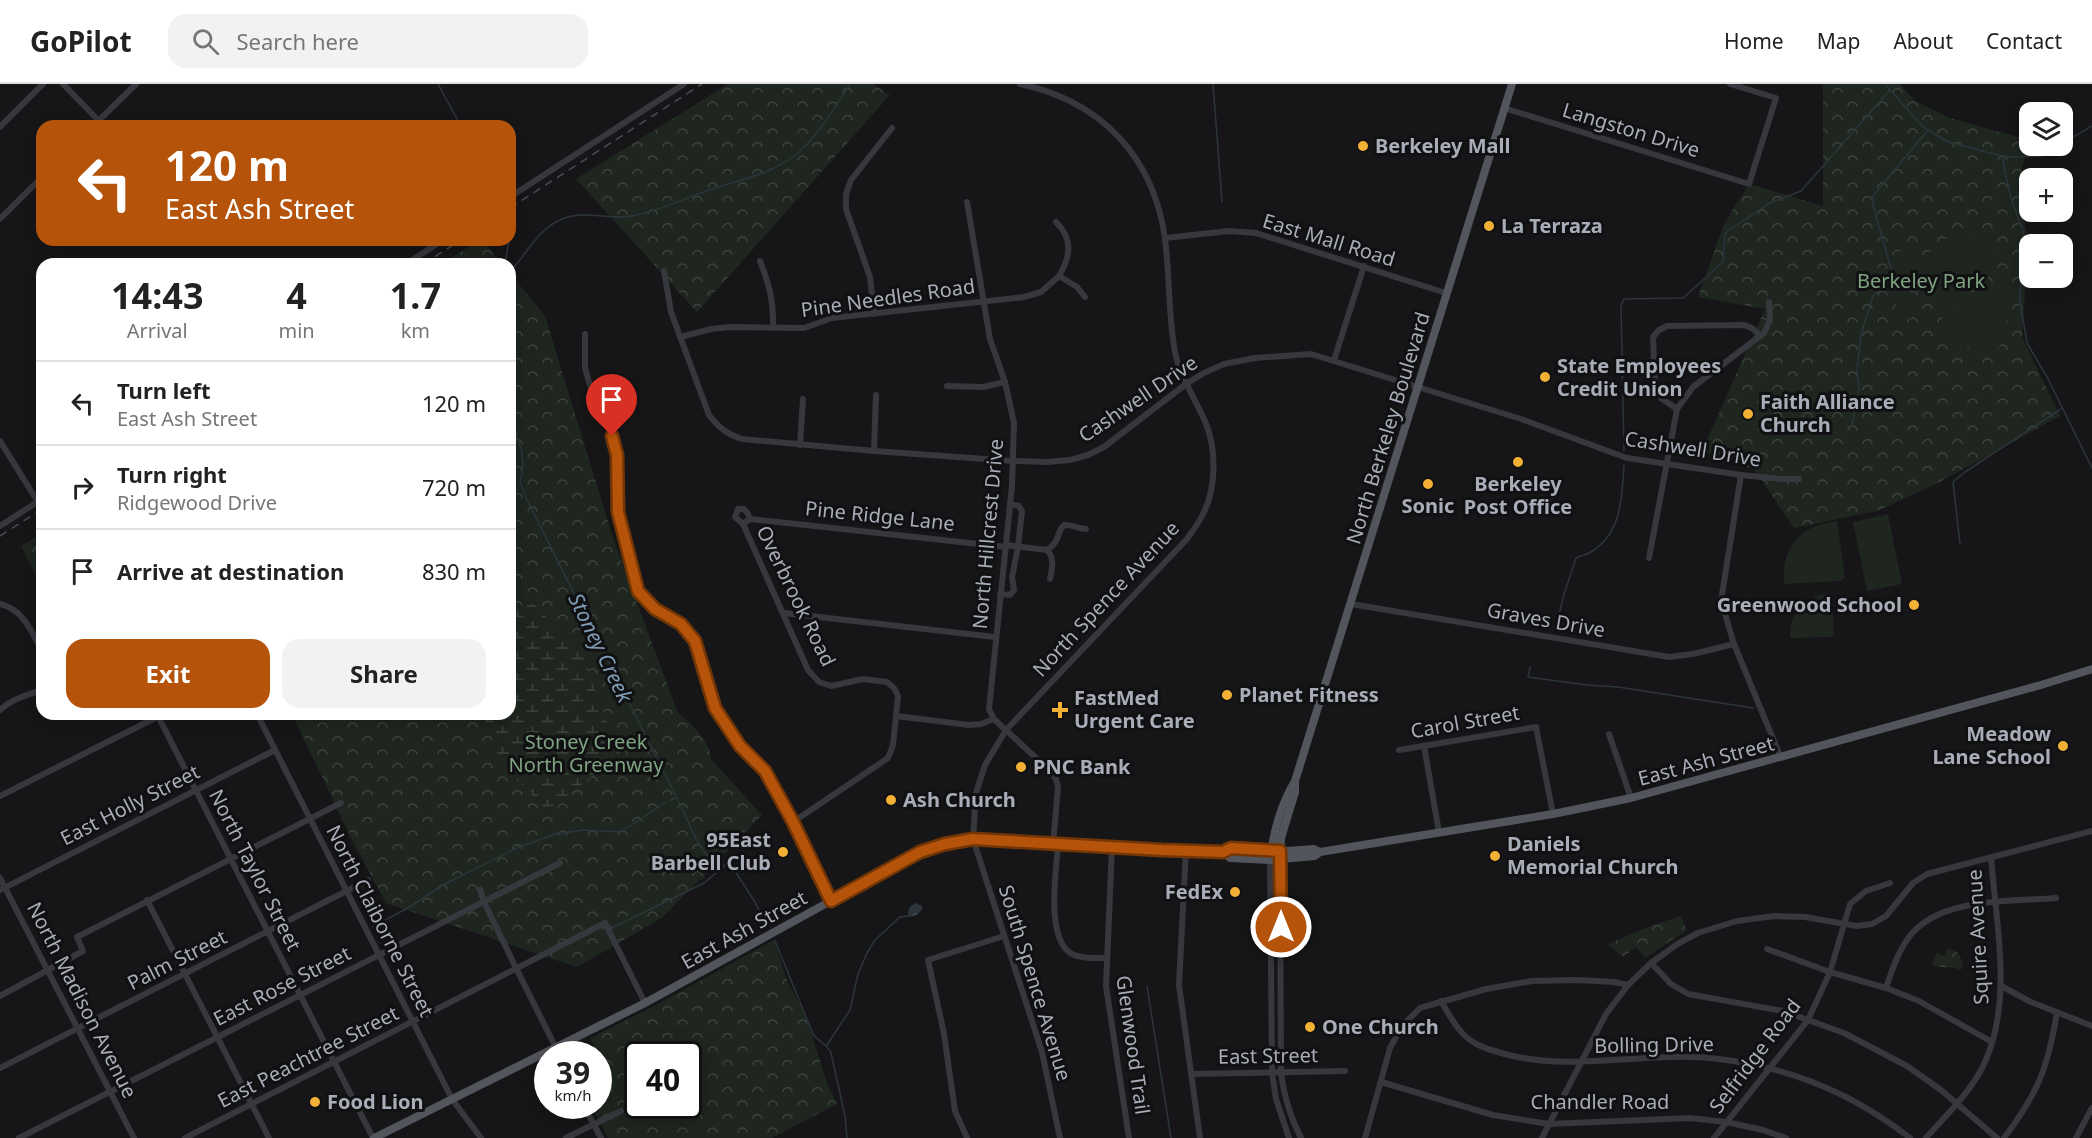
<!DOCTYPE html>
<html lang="en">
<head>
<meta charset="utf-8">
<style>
  :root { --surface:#fff; --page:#f2f2f2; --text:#222; --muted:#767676; --line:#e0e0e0; --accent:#b45309 }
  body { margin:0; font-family:"Noto Sans",sans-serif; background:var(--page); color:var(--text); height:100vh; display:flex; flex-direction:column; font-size:22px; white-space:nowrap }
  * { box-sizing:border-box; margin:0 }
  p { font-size:20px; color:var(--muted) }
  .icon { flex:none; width:33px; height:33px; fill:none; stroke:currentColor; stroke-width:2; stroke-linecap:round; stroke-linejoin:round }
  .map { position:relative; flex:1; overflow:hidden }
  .panel { position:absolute; left:36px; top:174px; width:480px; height:462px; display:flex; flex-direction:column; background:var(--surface); border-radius:18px; box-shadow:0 3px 15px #0003 }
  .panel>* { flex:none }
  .banner { position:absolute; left:36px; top:36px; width:480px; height:126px; border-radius:18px; box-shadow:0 3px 15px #0003; background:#b45309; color:#fff; overflow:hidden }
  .buttons { position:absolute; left:2019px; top:18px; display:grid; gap:12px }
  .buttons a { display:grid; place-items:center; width:54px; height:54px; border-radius:12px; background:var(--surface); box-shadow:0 3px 15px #0003; font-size:30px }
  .speed { position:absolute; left:534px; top:957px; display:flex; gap:12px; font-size:30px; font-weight:700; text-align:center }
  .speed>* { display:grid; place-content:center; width:78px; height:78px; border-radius:50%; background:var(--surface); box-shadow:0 3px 15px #0003; line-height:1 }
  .speed small { font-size:15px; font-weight:400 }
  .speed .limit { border:3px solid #111; border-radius:9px; background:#fff; color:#111 }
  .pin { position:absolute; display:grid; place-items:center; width:51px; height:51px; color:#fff; margin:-62px -26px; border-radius:50% 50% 50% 0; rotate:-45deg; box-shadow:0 0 6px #0007 }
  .pin .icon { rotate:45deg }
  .me { position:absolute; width:66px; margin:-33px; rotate:0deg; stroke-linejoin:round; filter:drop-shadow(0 0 4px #0008) }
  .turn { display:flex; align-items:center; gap:21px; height:126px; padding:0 30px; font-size:27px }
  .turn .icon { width:78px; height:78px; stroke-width:2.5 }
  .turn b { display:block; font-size:42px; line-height:51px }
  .eta { display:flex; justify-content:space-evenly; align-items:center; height:102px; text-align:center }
  .eta b { font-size:36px; font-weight:700; line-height:42px }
  .button { display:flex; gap:12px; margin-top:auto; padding:12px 30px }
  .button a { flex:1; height:69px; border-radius:18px; background:var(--accent); color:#fff; font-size:24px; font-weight:700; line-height:69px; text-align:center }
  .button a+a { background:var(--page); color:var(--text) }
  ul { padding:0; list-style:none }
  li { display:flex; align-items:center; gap:18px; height:84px; padding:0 30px; border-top:2px solid var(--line) }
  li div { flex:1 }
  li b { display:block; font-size:22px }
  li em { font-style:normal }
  header { display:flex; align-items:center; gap:36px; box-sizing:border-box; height:84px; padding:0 30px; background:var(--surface); border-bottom:2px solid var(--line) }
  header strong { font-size:28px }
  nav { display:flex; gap:33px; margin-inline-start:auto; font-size:21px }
  .search { width:420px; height:54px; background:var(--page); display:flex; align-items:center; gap:15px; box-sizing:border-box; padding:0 21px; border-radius:18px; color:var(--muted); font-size:22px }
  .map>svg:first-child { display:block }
  .forest { fill:url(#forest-crowns); fill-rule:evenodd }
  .wetland { fill:url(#wetland-marsh) }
  .pitch { fill:#1e261f }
  .water { fill:url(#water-waves) }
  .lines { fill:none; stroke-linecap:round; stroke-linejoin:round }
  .stream { stroke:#2c353c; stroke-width:1.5 }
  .minor { stroke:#37383d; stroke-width:6 }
  .major { stroke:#53555c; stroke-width:8 }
  .rail { stroke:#4a4c52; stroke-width:1.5; stroke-dasharray:8 6; stroke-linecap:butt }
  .route-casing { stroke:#753606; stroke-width:15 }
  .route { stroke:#b45309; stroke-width:10 }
  .poi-dot { fill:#f2b134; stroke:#111113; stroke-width:2 }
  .labels { text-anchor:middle; stroke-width:6; stroke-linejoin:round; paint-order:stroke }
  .street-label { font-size:20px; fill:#a8adb8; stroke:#111113 }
  .poi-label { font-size:20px; font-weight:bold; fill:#a8adb8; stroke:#111113; text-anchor:start }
  .park-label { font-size:20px; fill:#7fa381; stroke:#111113 }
  .water-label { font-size:21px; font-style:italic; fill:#7f9bb3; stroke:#111113 }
</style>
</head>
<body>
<header>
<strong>GoPilot</strong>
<div class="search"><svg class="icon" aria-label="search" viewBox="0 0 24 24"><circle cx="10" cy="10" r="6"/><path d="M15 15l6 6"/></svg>Search here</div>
<nav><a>Home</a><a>Map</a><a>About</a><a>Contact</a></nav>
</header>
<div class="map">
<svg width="2092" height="1054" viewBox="0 0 2092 1054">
  <defs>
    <pattern id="forest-crowns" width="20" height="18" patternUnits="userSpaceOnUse" patternTransform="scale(1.5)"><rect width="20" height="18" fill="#1e261f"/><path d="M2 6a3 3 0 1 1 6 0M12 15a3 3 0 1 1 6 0" fill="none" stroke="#3c433d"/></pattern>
    <pattern id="wetland-marsh" width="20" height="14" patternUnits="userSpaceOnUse" patternTransform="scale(1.5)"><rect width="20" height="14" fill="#1e261f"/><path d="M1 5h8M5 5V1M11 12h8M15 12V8" fill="none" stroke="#3c433d"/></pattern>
    <pattern id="water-waves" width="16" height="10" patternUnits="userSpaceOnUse" patternTransform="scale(1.5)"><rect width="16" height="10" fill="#2c353c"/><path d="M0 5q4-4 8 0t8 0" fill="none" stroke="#485056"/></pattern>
  </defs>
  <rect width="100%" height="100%" fill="#161618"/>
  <g class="forest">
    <polygon points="728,0 873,0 890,11 697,228 576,95"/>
    <polygon points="1821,0 1900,0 1915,17 1950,34 2029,56 2018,101 2028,158 2022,253 2060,332 1936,400 1877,427 1794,444 1754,385 1702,367 1765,225 1698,213 1724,140 1749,100 1823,122 1823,3"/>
    <polygon points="480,156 482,156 502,180 441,180"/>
    <path d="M510 189 545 232 613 454 678 629C692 640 707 654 711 672L709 673 762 731 704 791 705 794 698 797 663 833 577 883 386 819 353 758 292 630H510Z"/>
    <polygon points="42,449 42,503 21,462"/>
    <polygon points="1681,832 1687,846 1645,874 1636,863 1624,872 1621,872 1608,860 1653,841"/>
    <path d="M774 856 787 897 805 930 828 1002 837 1020 772 1054H608L591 1022H598L599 988 606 984 590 954 656 921ZM638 970H688V1022H638Z"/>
    <path d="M1948 864 1958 869 1963 879 1961 886C1950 881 1944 886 1932 880L1937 869 1944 872Z"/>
  </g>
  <polygon class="wetland" points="534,520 583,572 619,671 548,727 501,680 483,630 510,630 510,524"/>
  <g class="pitch">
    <path d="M1993 150C1996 174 1987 194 1969 209L1989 204 2011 207C2008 222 2006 261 1994 270L1935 256 1943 233 1960 215 1938 220 1930 180 1931 161 1946 155Z"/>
    <polygon points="1915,165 1918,186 1896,189 1894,168"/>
    <polygon points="1909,207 1923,219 1910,235 1895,222"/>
    <polygon points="1888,430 1902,500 1867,507 1853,438"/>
    <path d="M1837 437 1845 493 1841 497 1784 500C1781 463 1800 441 1837 437Z"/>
    <path d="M1823 510H1832L1834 551 1831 553 1790 554C1789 532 1802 516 1823 510Z"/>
  </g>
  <polygon class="water" points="915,819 922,822 922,826 916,831 908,833 909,824"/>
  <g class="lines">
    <g class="stream">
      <polyline points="438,0 461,42"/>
      <polyline points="1213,0 1222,118"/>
      <polyline points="1885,0 1923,43 1948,58 2006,73 2041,72 2059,62"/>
      <polyline points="2062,60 2092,42"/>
      <polyline points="2002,72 2010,111 2023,147 2026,160 2021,187 2020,217 2027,259 2047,293 2092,384"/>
      <polyline points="505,180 509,156"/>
      <path d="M510 188C526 171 537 146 560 136 583 125 607 136 632 132 659 127 683 115 709 106 740 96 777 89 801 66 821 48 835 22 850 0"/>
      <polyline points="510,326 522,368 523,383 520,398 525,412 677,714 699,761 707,771 735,787 755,818 767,843"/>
      <polyline points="1852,342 1859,304 1857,285 1861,250 1873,212 1893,192 1873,121 1873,112 1927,47"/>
      <polyline points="1624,367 1621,222 1624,215 1683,214 1723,178 1725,149 1768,120 1801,107 1890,6"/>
      <polyline points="1960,460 1953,398 1965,388 2061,325"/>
      <path d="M1558 535 1564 510 1576 474C1581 471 1585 471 1589 469 1622 451 1622 413 1624 381"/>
      <polyline points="1530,583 1528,593 1587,601 1618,603 1753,624"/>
      <polyline points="670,716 676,714"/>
      <polyline points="373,843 411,822 443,801 519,763 556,750 583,746 621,748 666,718"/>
      <polyline points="612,844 704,799 726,781"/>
      <path d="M775 857 813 950C819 958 827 960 831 969L845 1032 847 1054"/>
      <polyline points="1147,902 1171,1054"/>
      <polyline points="827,961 850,926 858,890 867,869 875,856 900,833 908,832"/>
    </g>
    <g class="minor">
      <polyline points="63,0 99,37"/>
      <path d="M1020 0C1101 17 1154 73 1165 155 1170 192 1168 231 1175 268 1180 292 1194 313 1204 335 1217 363 1217 405 1202 432 1198 440 1192 448 1187 455L1006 646 985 681 976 709 973 755 1042 968 1060 1054"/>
      <polyline points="1504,24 1749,100 1776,14 1730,0"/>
      <polyline points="93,42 136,0"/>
      <polyline points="0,43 43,0"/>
      <polyline points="510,113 684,0"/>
      <polyline points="967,118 990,255 1005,298 1014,339 1012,402 989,625 994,635 1048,685 1056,695 1058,703 1053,761"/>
      <polyline points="0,135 42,93"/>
      <path d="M1056 138C1073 155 1071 172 1059 192L1077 203 1085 213"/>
      <polyline points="1165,154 1229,147 1256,149 1446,209"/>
      <path d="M760 177C769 200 774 218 773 242"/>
      <polyline points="406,180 443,156"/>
      <path d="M664 187 671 228 709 331C719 344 727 350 742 355L874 367 1013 377 1047 378 1070 376 1088 371 1104 363 1186 300 1204 289 1224 280 1255 274 1311 270 1521 335 1627 374 1741 391 1782 395H1799"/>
      <polyline points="874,230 870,193 846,125 846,110 851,96 892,44"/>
      <polyline points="585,250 585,284 592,308 612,352 617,371 618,428 638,507 655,525 681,540 695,557 715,624 740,662 765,687 793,738 831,817"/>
      <polyline points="680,253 711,245 731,243 804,244 832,234 1024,213 1041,208 1059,192"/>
      <polyline points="1334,276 1364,182"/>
      <polyline points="947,302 983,303 1005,298"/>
      <polyline points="1677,325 1661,314 1655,298 1653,253 1659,246 1667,242 1744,241 1752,244 1761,252"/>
      <polyline points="0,357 38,418"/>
      <polyline points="800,361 803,315"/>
      <polyline points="874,367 876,311"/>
      <polyline points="1741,391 1721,517 1734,560 1781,674"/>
      <polyline points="750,435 1006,463"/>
      <polyline points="743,440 735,433 738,425 744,425 748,430 750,435 743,440 808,586 819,598 831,602 863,595 887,598 894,604 898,612 896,632"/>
      <polyline points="0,442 42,415"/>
      <path d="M1006 461 1047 466C1055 474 1052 485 1050 495"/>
      <path d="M1047 466C1062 456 1055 450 1064 441 1072 440 1078 445 1086 445"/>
      <polyline points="1649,474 1677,325 1693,303 1764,249 1770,236 1769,218"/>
      <polyline points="1000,510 1010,511 1014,506 1012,493 1018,463 1022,427 1019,422 1010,420"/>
      <path d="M0 520C24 526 31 547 42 567"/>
      <polyline points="1351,520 1669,573 1693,570 1734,560"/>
      <polyline points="784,529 995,553"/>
      <path d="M0 626C12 615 27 611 42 606"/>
      <polyline points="157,630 373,1054"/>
      <polyline points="257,630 452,1015 481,1054"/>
      <polyline points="1609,650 1631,714"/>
      <polyline points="1424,662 1439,748"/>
      <polyline points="1399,666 1536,643 1553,730"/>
      <polyline points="0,712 163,630"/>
      <polyline points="793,738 888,674 893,661 896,632 969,641 981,640 994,635"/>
      <path d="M1058 761C1056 788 1046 852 1070 869 1080 875 1096 874 1107 874"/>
      <polyline points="1112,763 1106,902 1129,1054"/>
      <polyline points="1186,766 1179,901 1200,1054"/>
      <path d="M1280 775 1281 989C1284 1012 1290 1033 1301 1054"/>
      <polyline points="1270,776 1272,989 1276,1015 1289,1054"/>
      <polyline points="0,794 134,1054"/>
      <polyline points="480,805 484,818 516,884 559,970"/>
      <polyline points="0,806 275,666"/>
      <polyline points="147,816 269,1054"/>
      <polyline points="1767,865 1830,888 1886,904 1919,917 1992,958"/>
      <polyline points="1651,879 1671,900 1688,910 1783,927 1844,949 1907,982 1941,1006 1997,1054"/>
      <polyline points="2001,902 2031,918 2092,942"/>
      <path d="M1886 904C1892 886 1898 868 1909 853 1939 813 2010 818 2056 814"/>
      <polyline points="0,912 83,867 77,853 341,719"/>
      <path d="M1441 917C1448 929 1454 941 1464 951 1475 962 1490 966 1505 970 1575 989 1647 966 1718 975 1789 983 1854 1010 1910 1054"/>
      <polyline points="0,984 368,796"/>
      <polyline points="1191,990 1345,987"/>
      <polyline points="1381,998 1493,1031 1549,1040 1690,1034 1726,1038 1763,1046 1786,1054"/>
      <polyline points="584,1022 601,1054"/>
      <polyline points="19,1054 560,779"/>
      <polyline points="185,1054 605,839 645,919"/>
      <polyline points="566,1054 621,1027"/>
      <polyline points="967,1054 955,1027 944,950 928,876 1004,852"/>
      <polyline points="1365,1054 1390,964 1402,942 1420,924 1486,905 1532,897 1577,896 1614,898 1628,901"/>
      <polyline points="1542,1054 1606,930 1628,901 1651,879 1679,859 1698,849 1737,837 1774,832 1805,833 1857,842 1872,840 1886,832 1913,799 1927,790 2092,747"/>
      <polyline points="1714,1054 1808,936 1830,888 1850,820 1866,807 1890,799"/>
      <path d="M1926 1054C1947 1030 1972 1007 1985 978 2013 915 1996 840 1991 773"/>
      <path d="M2004 1054C2038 1009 2048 984 2057 928"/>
      <polyline points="2076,1054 2092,1024"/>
    </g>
    <g class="major">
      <polyline points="1223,768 1230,774 1270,776 1315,772 1320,768 1553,730 1631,714 2041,601 2092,585"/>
      <path d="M1271 772C1273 748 1282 718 1295 697L1512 0"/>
      <polyline points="1280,773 1281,754 1295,708 1295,698"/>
      <polyline points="374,1054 645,919 920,768 945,760 973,755 1058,761 1223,768 1231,764 1287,767 1314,765 1320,768"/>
    </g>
    <g class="rail">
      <polyline points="510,124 702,0"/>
      <polyline points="423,180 461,156"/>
      <polyline points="0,452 42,425"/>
    </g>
  </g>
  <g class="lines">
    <g class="route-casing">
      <polyline id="route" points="612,352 617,371 618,428 638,507 655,525 681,540 695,557 715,624 740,662 765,687 793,738 831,817 920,768 945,760 973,755 1162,766 1223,768 1231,764 1280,767 1281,843"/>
    </g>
    <use href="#route" class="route"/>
  </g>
  <g class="poi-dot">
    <circle cx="1363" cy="62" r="6"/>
    <circle cx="1489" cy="142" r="6"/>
    <circle cx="1545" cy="293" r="6"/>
    <circle cx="1748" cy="330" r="6"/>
    <circle cx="1518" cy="378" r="6"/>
    <circle cx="1428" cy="400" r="6"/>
    <circle cx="1914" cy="521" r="6"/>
    <circle cx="1227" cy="611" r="6"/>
    <path d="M1057 617h6v6h6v6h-6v6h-6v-6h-6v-6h6z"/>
    <circle cx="2063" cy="662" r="6"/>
    <circle cx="1021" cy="683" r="6"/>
    <circle cx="891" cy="716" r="6"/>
    <circle cx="783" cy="768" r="6"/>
    <circle cx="1495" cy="772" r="6"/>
    <circle cx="1235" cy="808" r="6"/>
    <circle cx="1310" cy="943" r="6"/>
    <circle cx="315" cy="1018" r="6"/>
  </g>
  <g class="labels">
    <g class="street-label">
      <text transform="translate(1631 46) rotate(17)" y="7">Langston Drive</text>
      <text transform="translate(1329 156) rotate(17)" y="7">East Mall Road</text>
      <text transform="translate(888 214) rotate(-8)" y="7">Pine Needles Road</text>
      <text transform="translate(1138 315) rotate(-34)" y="7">Cashwell Drive</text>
      <text transform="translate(1388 344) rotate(-73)" y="7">North Berkeley Boulevard</text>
      <text transform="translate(1693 365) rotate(9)" y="7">Cashwell Drive</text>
      <text transform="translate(880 432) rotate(6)" y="7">Pine Ridge Lane</text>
      <text transform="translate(988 450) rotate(-85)" y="7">North Hillcrest Drive</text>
      <text transform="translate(796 512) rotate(64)" y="7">Overbrook Road</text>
      <text transform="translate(1106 515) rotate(-47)" y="7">North Spence Avenue</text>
      <text transform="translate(1546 536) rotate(10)" y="7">Graves Drive</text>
      <text transform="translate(1465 638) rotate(-10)" y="7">Carol Street</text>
      <text transform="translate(1706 677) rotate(-15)" y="7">East Ash Street</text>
      <text transform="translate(130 721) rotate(-27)" y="7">East Holly Street</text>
      <text transform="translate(255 786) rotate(63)" y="7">North Taylor Street</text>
      <text transform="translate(380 837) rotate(63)" y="7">North Claiborne Street</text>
      <text transform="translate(744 846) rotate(-29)" y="7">East Ash Street</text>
      <text transform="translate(1978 853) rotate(-93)" y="7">Squire Avenue</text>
      <text transform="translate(177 876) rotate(-27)" y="7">Palm Street</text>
      <text transform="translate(1035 899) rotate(73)" y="7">South Spence Avenue</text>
      <text transform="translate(282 902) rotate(-27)" y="7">East Rose Street</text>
      <text transform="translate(82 916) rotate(63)" y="7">North Madison Avenue</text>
      <text transform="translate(1133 961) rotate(82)" y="7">Glenwood Trail</text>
      <text transform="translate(1654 961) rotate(-1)" y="7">Bolling Drive</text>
      <text transform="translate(1268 972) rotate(-1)" y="7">East Street</text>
      <text transform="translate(1755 972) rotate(-53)" y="7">Selfridge Road</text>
      <text transform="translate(308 973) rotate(-27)" y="7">East Peachtree Street</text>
      <text x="1600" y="1025">Chandler Road</text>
    </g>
    <g class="poi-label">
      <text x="1375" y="69">Berkeley Mall</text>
      <text x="1501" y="149">La Terraza</text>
      <text x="1557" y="289">State Employees<tspan x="1557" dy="23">Credit Union</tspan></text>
      <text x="1760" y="325">Faith Alliance<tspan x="1760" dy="23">Church</tspan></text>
      <text x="1518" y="407" text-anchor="middle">Berkeley<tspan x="1518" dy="23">Post Office</tspan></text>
      <text x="1428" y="429" text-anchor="middle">Sonic</text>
      <text x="1902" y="528" text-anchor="end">Greenwood School</text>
      <text x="1239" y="618">Planet Fitness</text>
      <text x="1074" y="621">FastMed<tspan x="1074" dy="23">Urgent Care</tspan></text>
      <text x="2051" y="657" text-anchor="end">Meadow<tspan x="2051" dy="23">Lane School</tspan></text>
      <text x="1033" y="690">PNC Bank</text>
      <text x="903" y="723">Ash Church</text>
      <text x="771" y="763" text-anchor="end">95East<tspan x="771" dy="23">Barbell Club</tspan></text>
      <text x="1507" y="767">Daniels<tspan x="1507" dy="23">Memorial Church</tspan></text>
      <text x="1223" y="815" text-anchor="end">FedEx</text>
      <text x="1322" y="950">One Church</text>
      <text x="327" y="1025">Food Lion</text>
    </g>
    <g class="park-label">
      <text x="1921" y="204">Berkeley Park</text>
      <text x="586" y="665">Stoney Creek<tspan x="586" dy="23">North Greenway</tspan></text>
    </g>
    <g class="water-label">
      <text transform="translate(600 564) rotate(64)" y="7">Stoney Creek</text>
    </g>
  </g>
</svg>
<div class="buttons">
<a><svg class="icon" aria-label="layers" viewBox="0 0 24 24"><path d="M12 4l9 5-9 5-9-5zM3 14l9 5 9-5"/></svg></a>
<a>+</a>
<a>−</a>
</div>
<div class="speed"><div>39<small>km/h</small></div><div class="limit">40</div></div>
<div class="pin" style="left:612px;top:352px;background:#d93025"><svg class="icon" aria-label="arrive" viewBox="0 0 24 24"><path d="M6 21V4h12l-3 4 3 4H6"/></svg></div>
<svg class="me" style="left:1281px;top:843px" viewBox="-20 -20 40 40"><circle r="17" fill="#b45309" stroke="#fff" stroke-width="3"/><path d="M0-11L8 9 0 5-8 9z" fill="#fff"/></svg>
<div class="banner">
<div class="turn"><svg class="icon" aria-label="left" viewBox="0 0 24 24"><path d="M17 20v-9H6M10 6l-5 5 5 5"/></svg><div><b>120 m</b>East Ash Street</div></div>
</div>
<section class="panel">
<div class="eta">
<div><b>14:43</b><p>Arrival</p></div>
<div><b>4</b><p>min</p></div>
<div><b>1.7</b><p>km</p></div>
</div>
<ul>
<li><svg class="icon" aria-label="left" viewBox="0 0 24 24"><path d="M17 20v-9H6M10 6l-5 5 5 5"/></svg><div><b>Turn left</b><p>East Ash Street</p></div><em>120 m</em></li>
<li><svg class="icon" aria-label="right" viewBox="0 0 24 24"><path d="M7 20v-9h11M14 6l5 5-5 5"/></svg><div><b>Turn right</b><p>Ridgewood Drive</p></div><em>720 m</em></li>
<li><svg class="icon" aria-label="arrive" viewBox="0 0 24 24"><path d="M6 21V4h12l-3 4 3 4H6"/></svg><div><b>Arrive at destination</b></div><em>830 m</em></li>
</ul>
<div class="button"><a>Exit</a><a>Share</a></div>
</section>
</div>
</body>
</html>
